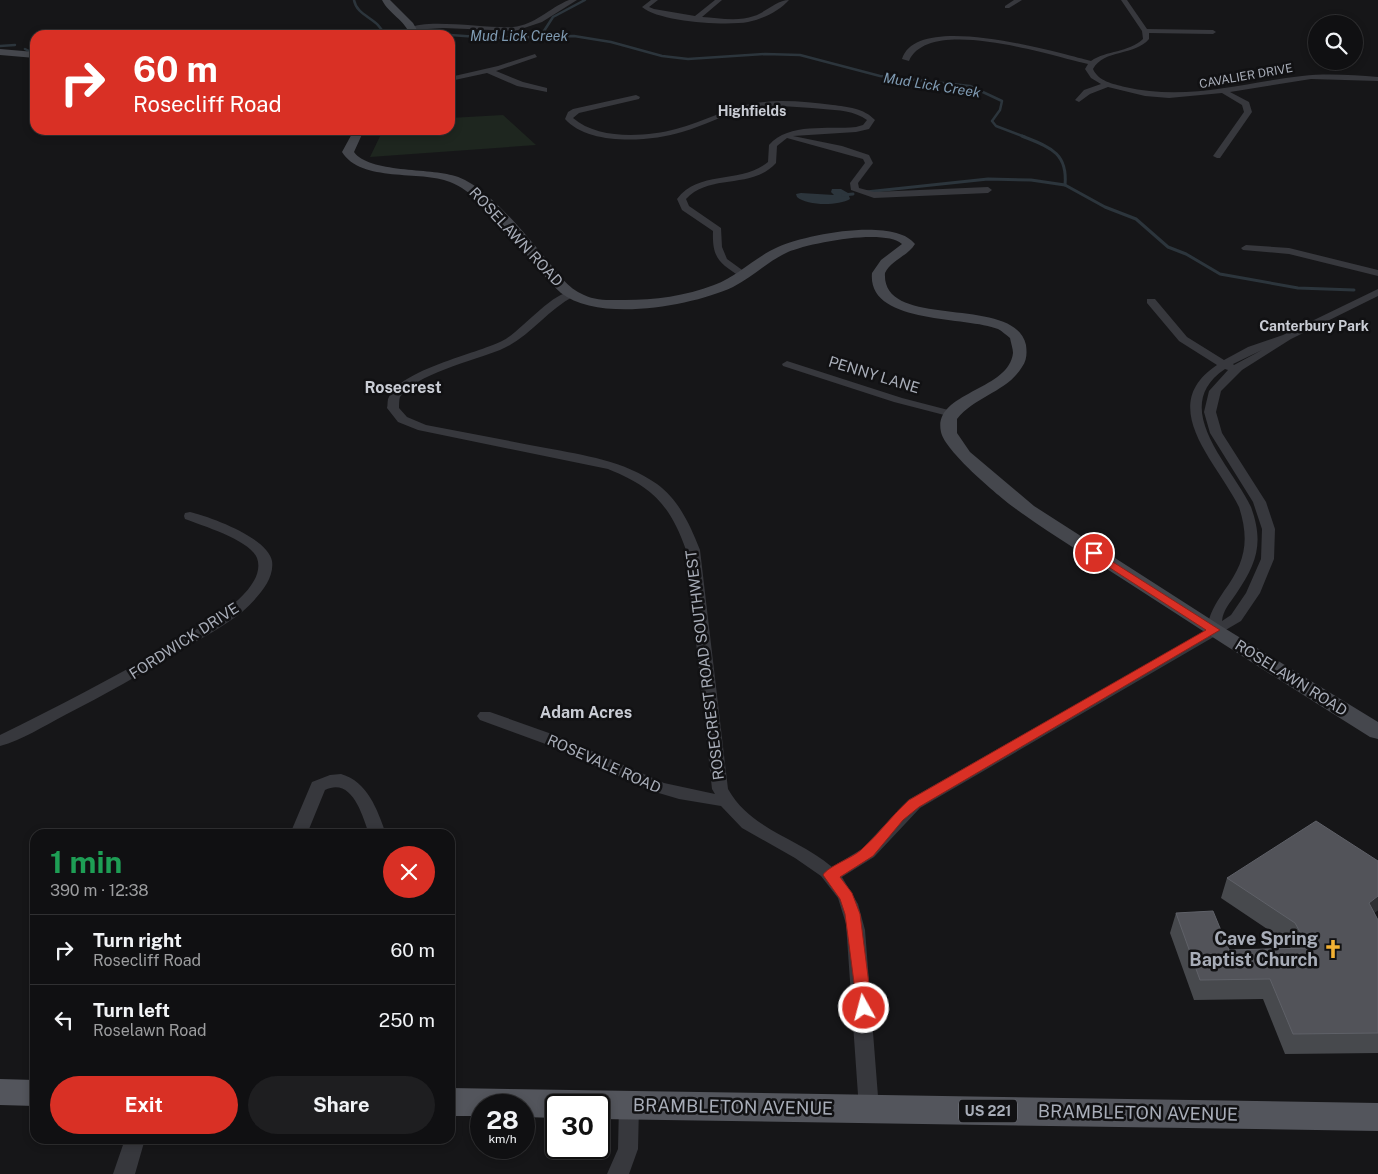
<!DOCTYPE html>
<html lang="en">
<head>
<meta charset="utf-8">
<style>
  :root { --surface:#101012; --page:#1e1e20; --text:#f1f3f6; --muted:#9c9d9f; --line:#303032; --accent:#d93025 }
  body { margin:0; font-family:"Public Sans",sans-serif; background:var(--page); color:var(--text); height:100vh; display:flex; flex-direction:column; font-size:19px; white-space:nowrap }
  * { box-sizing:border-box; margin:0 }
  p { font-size:16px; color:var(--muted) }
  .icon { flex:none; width:28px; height:28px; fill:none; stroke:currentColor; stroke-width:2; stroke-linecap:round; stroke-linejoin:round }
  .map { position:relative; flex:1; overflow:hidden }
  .drawer { position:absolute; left:30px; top:829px; width:425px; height:315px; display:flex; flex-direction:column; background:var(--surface); border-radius:15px; box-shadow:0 2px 8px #0003,0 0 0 1px var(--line) }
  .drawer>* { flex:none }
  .banner { position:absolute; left:30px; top:30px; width:425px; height:105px; border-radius:15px; box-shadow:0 2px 8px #0003,0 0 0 1px var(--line); background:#d93025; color:#fff; overflow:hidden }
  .fabs { position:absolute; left:1308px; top:15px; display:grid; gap:10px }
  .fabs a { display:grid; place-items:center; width:55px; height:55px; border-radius:50%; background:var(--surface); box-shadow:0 2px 8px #0003,0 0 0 1px var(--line); font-size:25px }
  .speed { position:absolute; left:470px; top:1094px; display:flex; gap:10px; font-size:25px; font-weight:700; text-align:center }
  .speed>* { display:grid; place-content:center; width:65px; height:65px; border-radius:50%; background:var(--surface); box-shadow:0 2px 8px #0003,0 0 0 1px var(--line); line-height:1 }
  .speed small { font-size:12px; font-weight:400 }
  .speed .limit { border:2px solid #111; border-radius:8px; background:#fff; color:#111 }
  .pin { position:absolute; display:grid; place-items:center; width:42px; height:42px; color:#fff; margin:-21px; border:2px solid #fff; border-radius:50%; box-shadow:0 1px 5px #0007 }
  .me { position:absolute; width:55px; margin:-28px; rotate:353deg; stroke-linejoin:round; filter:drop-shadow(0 0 4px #0008) }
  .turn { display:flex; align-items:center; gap:18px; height:105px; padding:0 20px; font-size:22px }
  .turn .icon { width:65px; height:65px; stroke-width:2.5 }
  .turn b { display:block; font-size:35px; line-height:42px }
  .round { display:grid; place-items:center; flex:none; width:52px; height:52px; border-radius:26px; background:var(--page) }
  .overview { display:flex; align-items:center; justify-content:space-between; height:85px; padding:0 20px }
  h1 { font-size:30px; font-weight:700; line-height:38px; color:#1e9e55 }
  .button { display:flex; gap:10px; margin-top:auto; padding:10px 20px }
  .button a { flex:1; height:58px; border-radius:30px; background:var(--accent); color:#fff; font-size:20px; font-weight:700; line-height:58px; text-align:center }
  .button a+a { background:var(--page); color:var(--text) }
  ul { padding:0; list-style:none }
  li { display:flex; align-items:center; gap:15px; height:70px; padding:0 20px; border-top:1px solid var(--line) }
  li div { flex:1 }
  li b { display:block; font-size:19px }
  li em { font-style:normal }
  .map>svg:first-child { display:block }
  .green { fill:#1e261f }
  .water { fill:#2c353c }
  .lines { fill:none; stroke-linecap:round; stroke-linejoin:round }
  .stream-far1 { stroke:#2c353c; stroke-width:2.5 }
  .stream { stroke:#2c353c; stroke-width:3 }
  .street { fill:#37383d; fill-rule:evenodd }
  .secondary { fill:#45474d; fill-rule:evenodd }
  .primary { fill:#53555c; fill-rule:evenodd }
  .wall { fill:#47494d }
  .shaded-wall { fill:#2f3033 }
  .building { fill:#525359; stroke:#5f6168 }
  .route { fill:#d93025; stroke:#8d1f18 }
  .labels { text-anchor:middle; stroke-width:5; stroke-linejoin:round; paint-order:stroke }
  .far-street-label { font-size:12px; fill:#a8adb8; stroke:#111113 }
  .far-water-label { font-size:14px; font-style:italic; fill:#7f9bb3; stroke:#111113 }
  .far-neighbourhood-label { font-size:14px; font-weight:bold; fill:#c9ccd4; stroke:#111113 }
  .shield { fill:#111113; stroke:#7b7e86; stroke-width:1 }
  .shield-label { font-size:14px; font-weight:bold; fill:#a8adb8 }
  .street-label { font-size:15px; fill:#a8adb8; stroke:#111113 }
  .neighbourhood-label { font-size:16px; font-weight:bold; fill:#c9ccd4; stroke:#111113 }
  .near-poi-label { font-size:18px; font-weight:bold; fill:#a8adb8; stroke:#111113; text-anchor:end }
  .near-street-label { font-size:18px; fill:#a8adb8; stroke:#111113 }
</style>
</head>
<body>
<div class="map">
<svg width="1378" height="1174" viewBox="0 0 1378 1174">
  <rect width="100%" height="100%" fill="#161618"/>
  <polygon class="green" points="503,115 536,145 370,157 383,130 450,130 450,118"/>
  <path class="water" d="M832 189H841L848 193 850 199C838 206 807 206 797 197L796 194 801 193 834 195 831 192Z"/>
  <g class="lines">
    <g class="stream-far1">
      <path d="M354 0C357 17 379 18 384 35"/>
      <polyline points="542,34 553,17 585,0"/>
      <polyline points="450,35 493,38 574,36 611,42 662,56 688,59 765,54 800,55 880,76 970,86 1002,101 1000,110 992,121 996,126 1025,137"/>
      <polyline points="0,46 15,45"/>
      <polyline points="25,49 35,54"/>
    </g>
    <g class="stream">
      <path d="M1022 136C1049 147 1068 152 1065 185"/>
      <polyline points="866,192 988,179 1031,180 1065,185 1105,207 1136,219 1168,247 1186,254 1220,274 1298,288 1354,290"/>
      <polyline points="843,195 853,194"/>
    </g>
    <g class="street">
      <path d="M569 0H577L542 22 515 31 443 28 413 30 410 28C426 18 491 29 513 27 535 25 549 8 569 0Z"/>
      <path d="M651 0H658L649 7 654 9 695 16 715 0H722L702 17C718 18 738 22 754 16 766 12 777 0 789 0 779 11 763 19 748 22 726 26 659 22 642 7Z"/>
      <polygon points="1014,0 1022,0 1009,8 1005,8 1005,6"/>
      <path d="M1121 0H1127L1147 29 1213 30 1216 32 1213 34 1149 33V39C1135 56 1104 49 1093 69 1098 81 1113 84 1125 87 1188 101 1240 83 1302 76 1327 73 1353 75 1378 77V81L1311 79 1230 92 1249 102 1252 112 1220 158H1217L1213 156 1244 112 1242 105 1222 93 1169 98 1145 96 1108 87 1090 94 1079 102 1075 100 1084 90 1101 84 1091 78 1085 69 1088 64C1051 56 929 15 909 61L902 59C917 10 1057 53 1091 61 1107 50 1128 53 1143 39L1142 31Z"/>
      <polygon points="535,54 537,57 496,71 523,82 547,88 547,92 517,86 487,73 450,81 450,77 498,66"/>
      <path d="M636 95 640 97 639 99 579 113 573 118C598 140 646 137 676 129 704 122 728 107 756 103 781 99 808 102 833 105 847 107 864 108 875 120L869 129 856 132 793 136 842 146 869 155 873 163 858 183 859 188 874 192 988 187 992 190 988 193 874 198 851 190 850 183 865 163 863 159 787 138 777 146 776 163C752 190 710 173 686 199L689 206 721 228 722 247 727 259 749 275 741 277C719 263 712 258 713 231L682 210 677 199C700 169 741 185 768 162L769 145C789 122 828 130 856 127L863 125 867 120C855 111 838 110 823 109 798 107 772 104 747 109 724 114 704 126 682 132 650 142 589 146 565 119L568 112 573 109Z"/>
      <polygon points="1246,245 1289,248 1378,270 1378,276 1289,254 1243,250 1241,248"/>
      <path d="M1378 289V296L1291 339 1242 370 1221 391 1216 412 1222 433 1266 502 1275 529 1274 559 1260 593 1241 621 920 808 874 857 842 877 858 904 865 930 879 1109 876 1115 869 1118 862 1115 859 1109 846 924 838 898 821 876 795 858 742 828 721 806 679 799 652 791 551 746 480 720 477 716 480 712H490L563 738 664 783 715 794 712 789 686 550C670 505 653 487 608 469L418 430 398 422 387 408C388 405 387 400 389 397 400 370 476 354 502 341 520 333 555 288 574 292V296C546 311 529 338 500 350 477 359 412 376 400 397 399 400 399 405 399 408L407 417 426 425C466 433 506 440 546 448 583 455 625 461 657 484 679 500 690 525 700 550L728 789C751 830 798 838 832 867L862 849 908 800 1207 630C1209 613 1215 605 1224 591 1245 563 1250 541 1239 507 1217 462 1155 406 1217 365L1179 341 1147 303V299H1155L1187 337 1224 360 1248 347 1283 335ZM1262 350 1234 365 1233 364ZM1225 369 1228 370 1209 391 1204 412 1210 433 1253 502 1262 529 1261 559 1246 593 1231 615 1222 621C1223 610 1230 603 1236 594 1257 563 1264 543 1251 507 1231 465 1168 407 1225 369Z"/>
      <polygon points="787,361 902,398 956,412 958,414 952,417 894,402 783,366 782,364"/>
      <path d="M190 512C211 517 268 538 272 561 275 581 255 600 242 612 223 627 202 638 181 650 143 673 104 695 65 715 44 726 22 740 0 746V735C57 707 113 678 168 646 192 632 217 619 238 600 248 591 263 574 257 558 250 540 203 526 185 519L184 516 185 513Z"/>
      <path d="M341 774C368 782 377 809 386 834H369C362 814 352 777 325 790L307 834H290L312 782 330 775Z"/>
      <polygon points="629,1097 636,1100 639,1106 638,1149 629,1174 607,1174 618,1149 619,1106 622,1100"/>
      <polygon points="125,1139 145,1139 135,1174 113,1174"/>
    </g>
    <g class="secondary">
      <path d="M382 0H390L413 23 420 35H410C405 20 389 14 382 0Z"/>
      <polygon points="0,49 35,52 35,58 0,55"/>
      <path d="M354 130H364L354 152C369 173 430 168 455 176 486 185 525 234 546 259 558 273 567 288 584 295 596 301 611 300 625 300 654 300 686 296 714 285 738 276 755 257 778 247 806 234 895 217 915 244 908 256 891 260 885 273 881 332 1015 293 1026 345 1027 353 1027 360 1022 367 1007 392 975 396 957 419V433L970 452 1034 506 1221 626 1378 722V739L1370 737C1287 685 1204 632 1121 578 1089 557 1055 537 1023 514 1005 502 945 452 941 432 932 392 1009 391 1013 353 1013 349 1011 343 1010 338 1006 335 1002 331 998 329 967 316 867 325 872 273L881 260 902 244C885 228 809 243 788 252 768 261 753 277 733 287 692 306 599 323 561 293 527 262 492 199 450 182 421 170 361 183 342 152Z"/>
    </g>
    <g class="primary">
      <polygon points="0,1079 35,1080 35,1106 0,1105"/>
      <polygon points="450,1088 1378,1103 1378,1131 599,1119 599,1105 556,1105 556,1118 524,1117 524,1105 481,1105 481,1116 450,1116"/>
    </g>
  </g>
  <polygon class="wall" points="1227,878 1378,910 1374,913 1378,920 1378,1053 1285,1054 1263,999 1194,1000 1170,933 1176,913 1229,950 1291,948 1288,943 1221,898"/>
  <polygon class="shaded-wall" points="1378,896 1378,910 1361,923 1369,903"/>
  <polygon class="building" points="1316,821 1378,861 1378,896 1369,903 1378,920 1378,1033 1293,1034 1270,979 1200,980 1176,913 1213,911 1229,950 1309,948 1295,923 1227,878"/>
  <path class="route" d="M1094 550 1220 630 919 807 903 820 873 856 840 877 852 893 860 914 872 1008 869 1013 864 1015 858 1013 845 914 840 899 823 875C828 866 853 858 862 849 879 834 892 815 909 800L1206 630 1090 555 1088 553Z"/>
  <defs>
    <g id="church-bare" transform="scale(1.5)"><path d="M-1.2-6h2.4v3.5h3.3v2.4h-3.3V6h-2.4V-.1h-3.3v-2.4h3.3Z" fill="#f2b134" stroke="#111113" stroke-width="2.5" paint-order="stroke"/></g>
  </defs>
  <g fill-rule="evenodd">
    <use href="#church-bare" x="1333" y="949"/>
  </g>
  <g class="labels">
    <g class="far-street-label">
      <text transform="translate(1246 76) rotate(-10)" y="4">CAVALIER DRIVE</text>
    </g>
    <g class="far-water-label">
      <text x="519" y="41">Mud Lick Creek</text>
      <text transform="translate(932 85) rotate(9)" y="5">Mud Lick Creek</text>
    </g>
    <g class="far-neighbourhood-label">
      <text x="752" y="116">Highfields</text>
      <text x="1314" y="331">Canterbury Park</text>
    </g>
    <rect class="shield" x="959" y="1099.5" width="58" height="23" rx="4"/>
    <g class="shield-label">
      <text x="988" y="1116">US 221</text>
    </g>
    <g class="street-label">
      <text transform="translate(516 237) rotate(47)" y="5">ROSELAWN ROAD</text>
      <text transform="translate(874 375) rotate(17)" y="5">PENNY LANE</text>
      <text transform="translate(184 641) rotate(-33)" y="5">FORDWICK DRIVE</text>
      <text transform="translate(705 665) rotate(-97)" y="5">ROSECREST ROAD SOUTHWEST</text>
      <text transform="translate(1291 678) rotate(32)" y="5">ROSELAWN ROAD</text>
      <text transform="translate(604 764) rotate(24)" y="5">ROSEVALE ROAD</text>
    </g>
    <g class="neighbourhood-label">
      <text x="403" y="393">Rosecrest</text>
      <text x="586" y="718">Adam Acres</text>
    </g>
    <g class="near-poi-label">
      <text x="1318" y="945">Cave Spring<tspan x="1318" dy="21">Baptist Church</tspan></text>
    </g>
    <g class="near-street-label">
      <text transform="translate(733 1107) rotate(1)" y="6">BRAMBLETON AVENUE</text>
      <text transform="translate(1138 1113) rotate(1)" y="6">BRAMBLETON AVENUE</text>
    </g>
  </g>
</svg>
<div class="fabs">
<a><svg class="icon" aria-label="search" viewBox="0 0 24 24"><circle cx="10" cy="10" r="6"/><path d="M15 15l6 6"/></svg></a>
</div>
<div class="speed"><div>28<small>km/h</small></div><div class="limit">30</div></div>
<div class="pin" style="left:1094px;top:553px;background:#d93025"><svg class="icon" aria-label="arrive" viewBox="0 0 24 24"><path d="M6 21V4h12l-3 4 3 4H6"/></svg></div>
<svg class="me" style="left:864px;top:1008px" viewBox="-20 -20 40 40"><circle r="17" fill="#d93025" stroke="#fff" stroke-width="3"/><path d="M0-11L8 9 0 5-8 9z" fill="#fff"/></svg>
<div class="banner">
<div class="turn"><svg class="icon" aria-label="right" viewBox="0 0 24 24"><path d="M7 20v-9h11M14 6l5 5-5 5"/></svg><div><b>60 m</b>Rosecliff Road</div></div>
</div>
<section class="drawer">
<div class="overview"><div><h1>1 min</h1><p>390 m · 12:38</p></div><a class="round" style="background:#d93025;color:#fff"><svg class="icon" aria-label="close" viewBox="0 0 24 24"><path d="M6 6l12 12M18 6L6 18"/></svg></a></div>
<ul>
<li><svg class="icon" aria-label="right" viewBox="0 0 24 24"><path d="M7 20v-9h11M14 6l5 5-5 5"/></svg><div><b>Turn right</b><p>Rosecliff Road</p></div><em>60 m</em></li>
<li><svg class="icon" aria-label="left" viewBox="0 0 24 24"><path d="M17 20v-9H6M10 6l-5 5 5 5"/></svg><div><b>Turn left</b><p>Roselawn Road</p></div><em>250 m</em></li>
</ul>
<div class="button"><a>Exit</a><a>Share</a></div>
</section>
</div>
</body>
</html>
